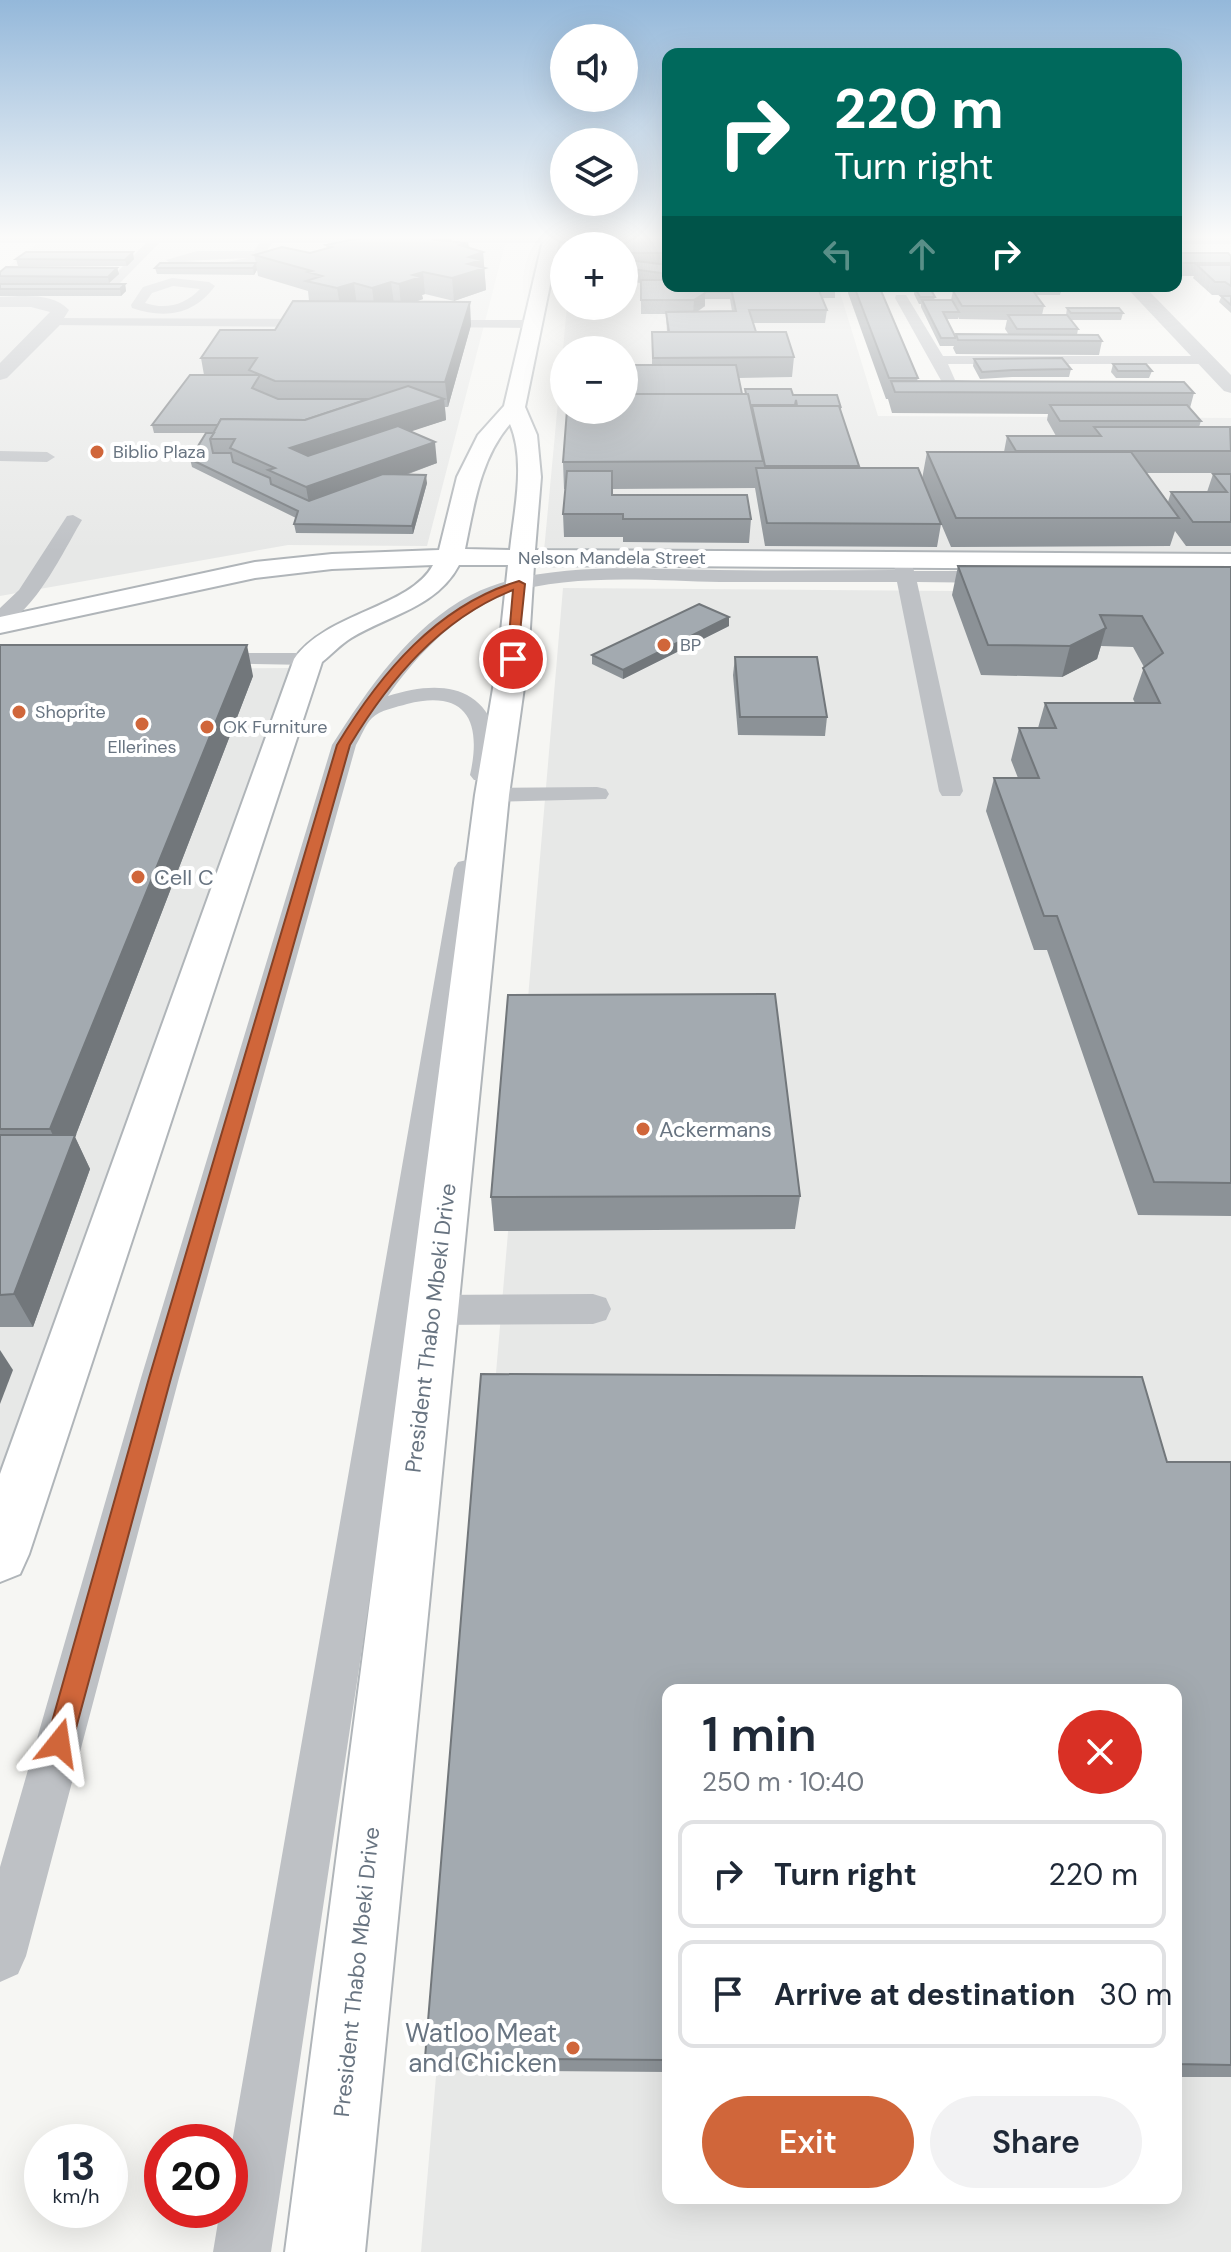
<!DOCTYPE html>
<html lang="en">
<head>
<meta charset="utf-8">
<style>
  :root { --surface:#fff; --page:#f2f2f3; --text:#1f2937; --muted:#747a83; --line:#e0e1e3; --accent:#d0663a }
  body { margin:0; font-family:"DM Sans",sans-serif; background:var(--page); color:var(--text); height:100vh; display:flex; flex-direction:column; font-size:30px; white-space:nowrap }
  * { box-sizing:border-box; margin:0 }
  p { font-size:26px; color:var(--muted) }
  .icon { flex:none; width:44px; height:44px; fill:none; stroke:currentColor; stroke-width:2; stroke-linecap:round; stroke-linejoin:round }
  .map { position:relative; flex:1; overflow:hidden }
  .details { position:absolute; left:662px; top:1684px; width:520px; height:520px; display:flex; flex-direction:column; background:var(--surface); border-radius:16px; box-shadow:0 8px 32px #0002 }
  .details>* { flex:none }
  .guide { position:absolute; left:662px; top:48px; width:520px; height:244px; border-radius:16px; box-shadow:0 8px 32px #0002; background:#00695c; color:#fff; overflow:hidden }
  .controls { position:absolute; left:550px; top:24px; display:grid; gap:16px }
  .controls a { display:grid; place-items:center; width:88px; height:88px; border-radius:50%; background:var(--surface); box-shadow:0 8px 32px #0002; font-size:40px }
  .speed { position:absolute; left:24px; top:2124px; display:flex; gap:16px; font-size:40px; font-weight:700; text-align:center }
  .speed>* { display:grid; place-content:center; width:104px; height:104px; border-radius:50%; background:var(--surface); box-shadow:0 8px 32px #0002; line-height:1 }
  .speed small { font-size:20px; font-weight:400 }
  .speed .limit { border:12px solid #d22; background:#fff; color:#111 }
  .pin { position:absolute; display:grid; place-items:center; width:68px; height:68px; color:#fff; margin:-34px; border:4px solid #fff; border-radius:50%; box-shadow:0 2px 8px #0007 }
  .me { position:absolute; width:88px; margin:-44px; rotate:15deg; stroke-linejoin:round; filter:drop-shadow(0 0 6px #0008) }
  .turn { display:flex; align-items:center; gap:28px; height:168px; padding:0 40px; font-size:36px }
  .turn .icon { width:104px; height:104px; stroke-width:2.5 }
  .turn b { display:block; font-size:56px; line-height:68px }
  .lanes { display:flex; align-items:center; height:76px; padding:0 40px; background:#0003; justify-content:center; gap:40px; direction:ltr }
  .lanes .off { opacity:.35 }
  .round { display:grid; place-items:center; flex:none; width:84px; height:84px; border-radius:42px; background:var(--page) }
  .overview { display:flex; align-items:center; justify-content:space-between; height:136px; padding:0 40px }
  h1 { font-size:48px; font-weight:600; line-height:60px }
  .button { display:flex; gap:16px; margin-top:auto; padding:16px 40px }
  .button a { flex:1; height:92px; border-radius:48px; background:var(--accent); color:#fff; font-size:32px; font-weight:600; line-height:92px; text-align:center }
  .button a+a { background:var(--page); color:var(--text) }
  ul { padding:0; list-style:none }
  li { display:flex; align-items:center; gap:24px; height:108px; margin:0 16px 12px; padding:0 24px; border:4px solid var(--line); border-radius:16px }
  li div { flex:1 }
  li b { display:block; font-size:30px }
  li em { font-style:normal }
  .map>svg:first-child { display:block }
  .built { fill:#e7e8e7; fill-rule:evenodd }
  .lines { fill:none; stroke-linecap:round; stroke-linejoin:round }
  .secondary-casing { stroke:#b0b5b9; stroke-width:4 }
  .lane { fill:#bec1c5; fill-rule:evenodd }
  .street { fill:#bec1c5; fill-rule:evenodd }
  .secondary { fill:#fff; fill-rule:evenodd }
  .wall { fill:#8c9297; fill-rule:evenodd }
  .shaded-wall { fill:#72777b }
  .building { fill:#a3aab0; stroke:#72777b; stroke-width:2 }
  .route { fill:#d0663a; stroke:#874226; stroke-width:2 }
  .poi-dot { fill:#d0663a; stroke:#fff; stroke-width:3 }
  .labels { text-anchor:middle; stroke-width:8; stroke-linejoin:round; paint-order:stroke }
  .far-poi-label { font-size:18px; fill:#687481; stroke:#fff; text-anchor:start }
  .far-street-label { font-size:18px; fill:#687481; stroke:#fff }
  .poi-label { font-size:22px; fill:#687481; stroke:#fff; text-anchor:start }
  .street-label { font-size:22px; fill:#687481; stroke:#fff }
  .near-poi-label { font-size:26px; fill:#687481; stroke:#fff; text-anchor:end }
</style>
</head>
<body>
<div class="map">
<svg width="1231" height="2252" viewBox="0 0 1231 2252">
  <rect width="100%" height="100%" fill="#f6f6f3"/>
  <g class="built">
    <polygon points="36,244 505,244 427,546 288,545 0,596 0,273"/>
    <path d="M572 245 668 246V286H838L878 416 1231 418V552L544 551 567 306H624V246ZM564 350H624V410H564Z"/>
    <path d="M563 588 1231 593V2252H421ZM668 1690H1176V2198H668Z"/>
    <polygon points="290,668 0,1472 0,670"/>
  </g>
  <g class="lines">
    <g class="secondary-casing">
      <path id="secondary" d="M544 236H560L525 407 537 435 541 477 535 550 1231 554V570L534 565 528 659 509 795 365 2252H285L475 795 498 659 508 565H459C437 607 389 615 351 638 341 644 332 654 322 662L29 1554 20 1574 0 1582V1474L294 659C327 612 410 608 433 565L332 569 255 578 0 633V617L255 562 332 554 439 550 457 477 478 435 504 406ZM510 424C526 461 514 511 510 550L465 549C474 506 480 459 510 424Z"/>
    </g>
    <g class="lane">
      <polygon points="153,236 164,238 117,286 79,291 0,291 0,283 79,283 109,280"/>
      <path d="M264 236 275 238C269 246 263 259 255 264 238 275 181 272 166 260L197 251H254ZM248 258 221 263 185 261Z"/>
      <path d="M172 278 209 282 215 286C194 315 165 319 132 308L131 305 143 287ZM173 286 200 289C185 305 166 310 145 303L152 293Z"/>
      <path d="M896 295H906L943 356H1205L1212 360 1205 364H948L955 380 991 382 998 386C987 394 954 392 943 384L895 298Z"/>
      <polygon points="53,318 322,319 329,323 322,327 48,325 48,319"/>
      <polygon points="428,320 533,320 540,324 533,328 423,327 421,324"/>
      <polygon points="0,451 47,452 55,457 47,462 0,461"/>
      <path d="M73 515 82 520C65 548 33 617 0 625V608L19 590 67 516Z"/>
      <path d="M902 553 909 555 914 571H1000L1010 577 1000 583 917 582 963 791 960 796H942L939 791 897 582C838 582 779 582 720 582 650 581 548 570 485 604 446 625 413 660 388 696 432 682 479 681 496 732 501 746 499 768 490 780H474L470 775C482 722 467 689 407 704 397 707 380 710 372 718 365 725 361 737 356 745L179 1378 26 1956 18 1974 0 1982V1867L141 1378 332 745C368 689 410 627 471 595 540 560 642 569 718 570 777 571 836 570 895 570L893 559Z"/>
      <polygon points="207,653 309,653 320,659 309,665 200,663 196,659"/>
      <polygon points="597,787 606,789 609,794 606,799 492,802 483,800 480,795 483,790 492,788"/>
      <polygon points="467,860 476,862 480,868 413,1309 418,1299 431,1295 593,1294 606,1298 611,1309 606,1320 593,1324 431,1325 418,1321 413,1311 271,2252 213,2252 220,2210 230,2210 230,2154 454,868 458,862"/>
    </g>
    <g class="street">
      <rect x="0" y="236" width="668" height="7"/>
      <rect x="1176" y="236" width="55" height="8"/>
      <polygon points="1125,286 1144,286 1231,375 1231,393 1224,391"/>
      <path d="M0 297C22 296 53 292 69 310L59 326 7 378 0 380V363L50 312 31 307H0Z"/>
    </g>
    <use href="#secondary" class="secondary"/>
  </g>
  <g class="wall">
    <path d="M579 236H668V286H747V288H754V286H784V288H793V286H833L835 291V298H822L827 310 825 323H753L756 332 794 357 792 377 738 378 742 394H745V389L793 395 841 408V411L859 468 941 524 937 547 765 546 755 488 612 489V495L751 519 749 543 623 542V537H564L563 514 566 489H564L563 462 652 365V332H667L666 314H641V283L624 281V246H579ZM705 299H730L732 311 697 312 705 306Z"/>
    <polygon points="451,241 468,243 469,248 483,252 486,290 454,301 425,294 422,295 423,299 415,302 471,325 448,407 445,407 446,420 410,431 437,463 406,475 427,483 413,534 296,533 294,524 296,518 192,467 190,459 206,433 154,433 152,425 204,375 201,358 275,330 309,301 308,291 258,276 257,270 254,275 157,274 155,268 256,263 254,255 310,253 327,248 326,245"/>
    <polygon points="1176,253 1231,256 1231,313 1219,302 1222,295 1212,295 1193,278 1194,276 1176,276"/>
    <polygon points="16,259 134,259 127,266 18,266"/>
    <polygon points="117,268 119,274 109,283 0,283 0,272"/>
    <polygon points="0,284 125,284 126,291 121,296 0,296"/>
    <polygon points="849,286 879,286 918,378 917,381 1194,393 1190,408 1201,421 1199,427 1231,428 1231,473 1146,473 1168,502 1171,492 1207,492 1213,474 1231,474 1231,546 1186,546 1175,531 1170,546 951,547 922,479 927,452 1004,452 1007,436 1056,436 1047,420 1048,414 892,413 888,399 886,399 848,293"/>
    <path d="M998 286H1060L1062 288 1060 295H1036L1044 306 1042 315H1066L1067 308 1123 313 1121 320H1071L1078 329 1077 335 1102 341 1099 355 956 354 953 348 954 346H940L921 307V304H919L914 294 915 288 935 297 934 300H951L953 291H1001ZM958 317 959 319 1007 320 1005 329 1009 335 955 336 946 319H958Z"/>
    <polygon points="974,359 1071,369 1069,377 1012,377 980,379 973,366"/>
    <polygon points="1113,364 1152,371 1149,378 1116,378 1111,372"/>
    <polygon points="958,566 1231,567 1231,1216 1138,1215 1047,950 1034,950 986,811 994,778 1018,778 1011,760 1019,728 1038,728 1045,703 1135,703 1133,699 1144,667 1133,647 1101,646 1097,659 1062,677 981,675 952,595"/>
    <polygon points="729,626 623,679 592,664 592,655"/>
    <polygon points="0,645 253,676 75,1137 90,1169 33,1327 0,1327"/>
    <polygon points="735,657 827,717 825,736 738,735 733,675"/>
    <polygon points="800,1196 795,1229 494,1231 491,1197"/>
    <polygon points="481,1374 1142,1377 1167,1462 1231,1462 1231,2077 1176,2077 1176,1690 668,1690 668,2072 433,2070 425,2058"/>
  </g>
  <g class="shaded-wall">
    <polygon points="444,236 451,236 452,255 433,240"/>
    <polygon points="468,243 469,257 483,252 486,290 454,301 452,278 460,245"/>
    <polygon points="133,252 134,259 127,266 125,260"/>
    <polygon points="256,264 257,270 254,275 253,268"/>
    <polygon points="117,268 119,274 109,283 108,277"/>
    <polygon points="423,272 425,294 422,295 423,299 401,306 399,284 413,275"/>
    <polygon points="391,282 394,304 375,311 372,288"/>
    <polygon points="354,283 357,306 341,311 337,288"/>
    <polygon points="125,284 126,291 121,296 120,289"/>
    <polygon points="705,293 705,306 693,314 694,300"/>
    <polygon points="470,302 471,325 448,407 445,382"/>
    <polygon points="444,399 446,420 294,470 290,448"/>
    <polygon points="435,442 437,463 310,509 306,487"/>
    <polygon points="426,475 427,483 413,534 412,526"/>
    <polygon points="729,617 729,626 623,679 623,670"/>
    <polygon points="1106,628 1097,659 1062,677 1070,646"/>
    <polygon points="247,645 253,676 75,1137 90,1169 33,1327 14,1294 65,1161 50,1129"/>
    <polygon points="0,1350 13,1370 0,1404"/>
  </g>
  <g class="building">
    <polygon points="372,236 444,236 433,240 468,243 460,245 483,252 469,257 482,260 468,264 485,268 452,278 423,272 413,275 421,277 399,284 391,282 372,288 354,283 337,288 306,281 322,276 308,272 312,271 254,255 282,247 310,253 332,247 326,245 335,243"/>
    <polygon points="581,236 668,236 668,253 624,253 624,246 585,246 586,238"/>
    <polygon points="26,252 133,252 125,260 16,259"/>
    <polygon points="1176,253 1228,253 1231,256 1231,263 1176,263"/>
    <polygon points="628,260 668,265 668,274 624,268 624,262"/>
    <polygon points="160,263 256,263 253,268 155,268"/>
    <polygon points="1197,265 1231,265 1231,286 1225,282 1215,282"/>
    <polygon points="6,267 117,268 108,277 0,276 0,272"/>
    <polygon points="641,280 668,280 668,286 704,286 705,293 694,300 641,300"/>
    <polygon points="0,284 125,284 120,289 0,289"/>
    <polygon points="704,286 742,286 742,288 731,288 731,292 705,292"/>
    <polygon points="794,286 833,286 835,291 819,291 818,288 795,288"/>
    <polygon points="854,286 879,286 918,378 889,378"/>
    <polygon points="1004,286 1060,286 1062,288 1005,288"/>
    <polygon points="731,288 818,288 827,310 749,310 756,332 669,332 666,312 736,311"/>
    <polygon points="915,288 930,288 935,297 920,297"/>
    <polygon points="953,291 1033,291 1044,306 962,306"/>
    <polygon points="1221,296 1231,296 1231,305"/>
    <polygon points="922,300 952,300 959,312 943,312 955,336 955,338 941,338"/>
    <polygon points="293,301 470,302 445,382 275,381 249,370 257,358 201,358 220,330 275,330"/>
    <polygon points="1067,308 1119,308 1123,313 1071,313"/>
    <polygon points="1008,315 1067,315 1078,329 1017,329"/>
    <polygon points="652,332 786,332 794,357 653,358"/>
    <polygon points="956,334 1098,335 1102,341 958,340"/>
    <polygon points="1062,358 1071,369 1013,370 982,372 974,359"/>
    <polygon points="1113,364 1146,364 1152,371 1118,371"/>
    <polygon points="624,365 736,365 742,394 624,394"/>
    <polygon points="190,375 260,375 252,388 278,399 368,399 305,420 221,419 218,425 152,425"/>
    <polygon points="891,381 1184,382 1194,393 895,392"/>
    <polygon points="408,386 444,399 290,448 308,456 398,426 435,442 306,487 268,470 275,468 230,448 235,439 210,439 221,419 305,420"/>
    <polygon points="745,389 791,389 793,395 837,395 841,408 839,406 797,406 796,400 795,405 750,405 748,394 746,394"/>
    <polygon points="624,394 748,394 763,461 563,462 567,410 624,410"/>
    <polygon points="1050,405 1187,405 1201,421 1060,421"/>
    <polygon points="752,406 839,406 859,466 765,466"/>
    <polygon points="1094,427 1230,427 1231,451 1016,451 1007,436 1101,436"/>
    <polygon points="206,433 214,433 210,439 213,453 231,453 233,462 270,478 271,484 309,501 383,474 426,475 412,526 294,524 298,511 190,459"/>
    <polygon points="927,452 1131,452 1179,518 956,518"/>
    <polygon points="756,468 918,468 941,524 767,523"/>
    <polygon points="567,471 612,471 612,495 747,495 751,519 623,519 623,514 563,514"/>
    <polygon points="1213,474 1231,474 1231,522 1193,522 1171,492 1227,492"/>
    <polygon points="958,566 1231,567 1231,1183 1154,1182 1057,916 1044,916 994,778 1039,778 1019,728 1056,728 1045,703 1160,703 1143,668 1163,653 1142,616 1100,615 1106,628 1070,646 988,645"/>
    <polygon points="699,604 729,617 623,670 592,655"/>
    <polygon points="0,645 247,645 50,1129 0,1129"/>
    <polygon points="735,657 817,657 827,717 740,717"/>
    <polygon points="775,994 800,1196 491,1197 508,995"/>
    <polygon points="0,1135 75,1135 14,1294 0,1295"/>
    <polygon points="481,1374 1142,1377 1167,1462 1231,1462 1231,2065 1176,2064 1176,1690 668,1690 668,2060 425,2058"/>
  </g>
  <linearGradient id="sky" x2="0" y2="1"><stop stop-color="#94b8da"/><stop offset="0.43" stop-color="#fbfbfa"/><stop offset="1" stop-color="#fbfbfa" stop-opacity="0"/></linearGradient>
  <rect width="1231" height="552" fill="url(#sky)"/>
  <path class="route" d="M519 581 525 584 517 661 507 659 513 590C440 619 390 679 350 745L171 1378 72 1743 68 1753 59 1756 49 1753 46 1743 149 1378 337 745C380 674 437 605 519 581Z"/>
  <g class="poi-dot">
    <circle cx="97" cy="452" r="8"/>
    <circle cx="664" cy="645" r="8"/>
    <circle cx="19" cy="712" r="8"/>
    <circle cx="142" cy="724" r="8"/>
    <circle cx="207" cy="727" r="8"/>
    <circle cx="138" cy="877" r="8"/>
    <circle cx="643" cy="1129" r="8"/>
    <circle cx="573" cy="2048" r="8"/>
  </g>
  <g class="labels">
    <g class="far-poi-label">
      <text x="113" y="458">Biblio Plaza</text>
      <text x="680" y="651">BP</text>
      <text x="35" y="718">Shoprite</text>
      <text x="223" y="733">OK Furniture</text>
      <text x="142" y="753" text-anchor="middle">Ellerines</text>
    </g>
    <g class="far-street-label">
      <text x="612" y="564">Nelson Mandela Street</text>
    </g>
    <g class="poi-label">
      <text x="154" y="885">Cell C</text>
      <text x="659" y="1137">Ackermans</text>
    </g>
    <g class="street-label">
      <text transform="translate(430 1328) rotate(-83)" y="8">President Thabo Mbeki Drive</text>
      <text transform="translate(356 1972) rotate(-84)" y="8">President Thabo Mbeki Drive</text>
    </g>
    <g class="near-poi-label">
      <text x="557" y="2042">Watloo Meat<tspan x="557" dy="30">and Chicken</tspan></text>
    </g>
  </g>
</svg>
<div class="controls">
<a><svg class="icon" aria-label="sound" viewBox="0 0 24 24"><path d="M4 9h4l5-4v14l-5-4H4zM17 9q2 3 0 6"/></svg></a>
<a><svg class="icon" aria-label="layers" viewBox="0 0 24 24"><path d="M12 4l9 5-9 5-9-5zM3 14l9 5 9-5"/></svg></a>
<a>+</a>
<a>−</a>
</div>
<div class="speed"><div>13<small>km/h</small></div><div class="limit">20</div></div>
<div class="pin" style="left:513px;top:659px;background:#d93025"><svg class="icon" aria-label="arrive" viewBox="0 0 24 24"><path d="M6 21V4h12l-3 4 3 4H6"/></svg></div>
<svg class="me" style="left:59px;top:1743px" viewBox="-20 -20 40 40"><path d="M0-17L14 15 0 8-14 15z" fill="#d0663a" stroke="#fff" stroke-width="4"/></svg>
<div class="guide">
<div class="turn"><svg class="icon" aria-label="right" viewBox="0 0 24 24"><path d="M7 20v-9h11M14 6l5 5-5 5"/></svg><div><b>220 m</b>Turn right</div></div>
<div class="lanes"><svg class="icon off" aria-label="left" viewBox="0 0 24 24"><path d="M17 20v-9H6M10 6l-5 5 5 5"/></svg><svg class="icon off" aria-label="ahead" viewBox="0 0 24 24"><path d="M12 20V5M6 11l6-6 6 6"/></svg><svg class="icon" aria-label="right" viewBox="0 0 24 24"><path d="M7 20v-9h11M14 6l5 5-5 5"/></svg></div>
</div>
<section class="details">
<div class="overview"><div><h1>1 min</h1><p>250 m · 10:40</p></div><a class="round" style="background:#d93025;color:#fff"><svg class="icon" aria-label="close" viewBox="0 0 24 24"><path d="M6 6l12 12M18 6L6 18"/></svg></a></div>
<ul>
<li><svg class="icon" aria-label="right" viewBox="0 0 24 24"><path d="M7 20v-9h11M14 6l5 5-5 5"/></svg><div><b>Turn right</b></div><em>220 m</em></li>
<li><svg class="icon" aria-label="arrive" viewBox="0 0 24 24"><path d="M6 21V4h12l-3 4 3 4H6"/></svg><div><b>Arrive at destination</b></div><em>30 m</em></li>
</ul>
<div class="button"><a>Exit</a><a>Share</a></div>
</section>
</div>
</body>
</html>
